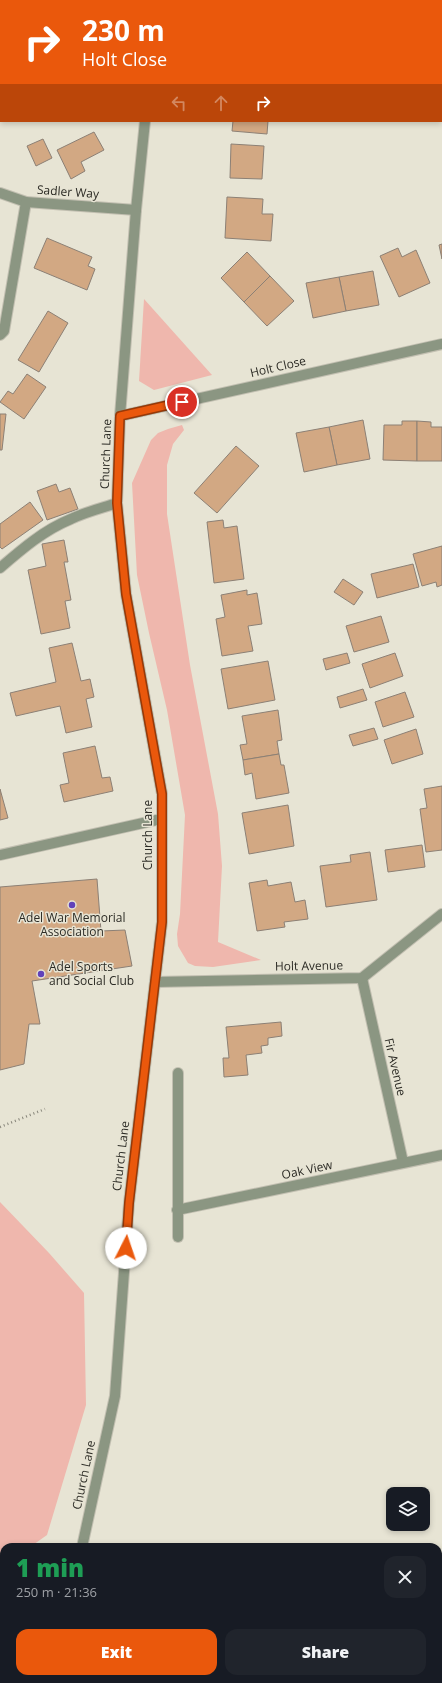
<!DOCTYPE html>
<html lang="en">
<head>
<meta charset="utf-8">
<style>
  :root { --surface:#171b24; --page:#20242c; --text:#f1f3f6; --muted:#9ea1a6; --accent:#ea580c }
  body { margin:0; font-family:"Open Sans",sans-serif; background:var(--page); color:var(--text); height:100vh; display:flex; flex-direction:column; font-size:15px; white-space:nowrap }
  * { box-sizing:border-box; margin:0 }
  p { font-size:13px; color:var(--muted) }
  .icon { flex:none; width:22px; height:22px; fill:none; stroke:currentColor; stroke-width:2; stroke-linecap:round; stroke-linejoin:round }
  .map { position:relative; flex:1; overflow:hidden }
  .drawer { position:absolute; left:0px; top:1543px; width:442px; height:140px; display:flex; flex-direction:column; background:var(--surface); border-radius:12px 12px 0 0; box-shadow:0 2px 6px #0003 }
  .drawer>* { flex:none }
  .top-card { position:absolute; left:0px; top:0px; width:442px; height:122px; box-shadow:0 2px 6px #0003; background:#ea580c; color:#fff; overflow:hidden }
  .fabs { position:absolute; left:386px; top:1487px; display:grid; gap:8px }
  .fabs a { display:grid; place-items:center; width:44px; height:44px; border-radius:8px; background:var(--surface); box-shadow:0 2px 6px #0003; font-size:20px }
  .pin { position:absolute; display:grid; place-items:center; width:34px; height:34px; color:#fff; margin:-17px; border:2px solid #fff; border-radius:50%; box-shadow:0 1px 4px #0007 }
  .me { position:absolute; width:44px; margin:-22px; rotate:4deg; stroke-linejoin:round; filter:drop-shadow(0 0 3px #0008) }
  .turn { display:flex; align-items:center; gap:14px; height:84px; padding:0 16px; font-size:18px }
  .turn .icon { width:52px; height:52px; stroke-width:2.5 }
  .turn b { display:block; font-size:28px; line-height:34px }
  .lanes { display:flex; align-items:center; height:38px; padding:0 16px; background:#0003; justify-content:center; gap:20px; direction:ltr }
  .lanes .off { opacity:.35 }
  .round { display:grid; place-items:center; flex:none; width:42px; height:42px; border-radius:12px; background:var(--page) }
  .summary { display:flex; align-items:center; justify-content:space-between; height:68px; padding:0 16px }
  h1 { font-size:24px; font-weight:800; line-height:30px; color:#1e9e55 }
  .cta { display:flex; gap:8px; margin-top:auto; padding:8px 16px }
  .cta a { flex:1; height:46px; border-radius:12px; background:var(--accent); color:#fff; font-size:16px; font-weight:800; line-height:46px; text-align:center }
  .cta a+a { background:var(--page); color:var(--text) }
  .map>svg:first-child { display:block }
  .green { fill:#efb7ad }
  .building { fill:#d2a883; stroke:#8c8075 }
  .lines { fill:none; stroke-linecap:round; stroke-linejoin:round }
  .service-casing { stroke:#c2bfb1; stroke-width:12 }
  .minor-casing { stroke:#c2bfb1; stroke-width:12 }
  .tertiary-casing { stroke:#c2bfb1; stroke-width:12 }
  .path { stroke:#88867b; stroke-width:2.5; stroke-dasharray:1 3; stroke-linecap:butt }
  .service { stroke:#8b9682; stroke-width:10 }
  .minor { stroke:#8b9682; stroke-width:10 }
  .tertiary { stroke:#8b9682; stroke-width:10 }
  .route-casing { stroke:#983908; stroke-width:10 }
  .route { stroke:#ea580c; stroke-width:7 }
  .poi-dot { fill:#6142ba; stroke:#e7e4d4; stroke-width:1.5 }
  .labels { text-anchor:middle; stroke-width:3; stroke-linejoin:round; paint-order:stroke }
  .street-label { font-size:12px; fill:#2c2b25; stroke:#e7e4d4 }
  .poi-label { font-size:12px; fill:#2c2b25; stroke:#e7e4d4 }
</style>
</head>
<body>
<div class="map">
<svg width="442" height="1683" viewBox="0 0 442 1683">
  <rect width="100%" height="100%" fill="#e7e4d4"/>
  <g class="green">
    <polygon points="144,299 212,375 154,390 139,381"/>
    <polygon points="182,425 184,430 173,444 167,465 167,514 190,665 218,814 222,866 218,942 261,960 213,967 195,966 188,963 178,946 177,934 180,914 185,815 167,710 149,633 137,575 132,483 151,440 158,433 168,429"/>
    <polygon points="0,1202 49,1253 84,1293 86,1405 47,1535 30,1547 4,1547 4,1565 0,1568"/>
    <polygon points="4,1645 4,1679 43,1679 43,1683 0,1683 0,1646"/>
  </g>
  <g class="building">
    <polygon points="412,0 439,0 438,1"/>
    <polygon points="0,51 1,51 0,91"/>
    <polygon points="233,121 268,121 267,134 232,131"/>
    <polygon points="94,132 104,150 81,162 85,171 71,179 57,150"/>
    <polygon points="43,139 52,158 36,166 27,146"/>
    <polygon points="231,144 264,146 262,179 230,178"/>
    <polygon points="227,197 263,199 262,214 273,214 271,241 225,238"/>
    <polygon points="47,238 92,257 88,266 95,269 87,290 34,268"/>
    <polygon points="442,244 442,259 439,245"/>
    <polygon points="398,248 402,257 416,250 430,283 399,297 380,256"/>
    <polygon points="247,252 270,276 244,302 221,278"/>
    <polygon points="373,271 379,305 346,311 339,277"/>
    <polygon points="270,276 294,301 267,326 244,302"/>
    <polygon points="339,277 346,311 313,318 306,283"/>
    <polygon points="48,311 68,323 39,372 18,360"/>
    <polygon points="27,374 46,387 24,419 0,402 8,391 13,394"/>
    <polygon points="0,414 6,414 2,450 0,450"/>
    <polygon points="363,420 370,459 337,465 329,427"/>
    <polygon points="402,421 417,421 417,461 383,460 384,425 402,425"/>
    <polygon points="417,421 431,422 431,427 442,427 442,461 417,461"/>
    <polygon points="329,427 337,465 304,472 296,433"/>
    <polygon points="236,446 259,466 217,513 194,493"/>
    <polygon points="56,484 59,492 70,488 78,509 47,520 37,491"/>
    <polygon points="30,502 43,520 2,549 0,547 0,524"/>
    <polygon points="223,520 224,528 237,526 244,579 214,583 207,522"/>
    <polygon points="64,540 68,562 64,562 71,600 65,601 70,628 41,634 28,570 46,566 42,544"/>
    <polygon points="442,546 442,585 437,587 436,582 422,586 413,554"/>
    <polygon points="413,564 419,587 377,598 371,574"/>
    <polygon points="343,579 363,592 354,605 334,592"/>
    <polygon points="247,590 247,595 257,593 262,624 248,626 253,651 222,656 216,619 225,617 221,595"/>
    <polygon points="381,616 389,642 354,652 346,626"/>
    <polygon points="72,643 81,681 90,679 94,697 86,699 92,727 66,733 60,706 16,716 10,693 56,682 49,648"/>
    <polygon points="347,653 350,663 326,670 323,659"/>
    <polygon points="395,653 403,676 370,688 362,664"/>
    <polygon points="268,661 275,700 228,709 221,669"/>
    <polygon points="363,689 367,700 340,708 337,697"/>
    <polygon points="405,692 414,717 383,727 375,702"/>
    <polygon points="278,710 282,740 277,741 279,754 243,760 240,745 247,744 242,716"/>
    <polygon points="374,728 378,739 353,746 349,735"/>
    <polygon points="416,729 423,754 392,764 384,740"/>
    <polygon points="95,746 102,778 110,777 113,791 64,802 60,785 69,783 63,753"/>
    <polygon points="279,754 281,765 284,765 289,793 256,799 252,773 245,775 243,760"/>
    <polygon points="442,786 442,850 426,852 420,809 427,808 424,789"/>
    <polygon points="0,789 8,818 0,820"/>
    <polygon points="288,805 294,846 249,854 242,813"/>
    <polygon points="422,845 425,867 388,872 385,850"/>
    <polygon points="370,852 377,900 326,907 320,866 351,862 350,855"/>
    <polygon points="97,879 101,931 125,930 132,966 32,981 40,1024 29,1024 24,1064 0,1070 0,887"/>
    <polygon points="267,880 268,886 291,882 295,902 305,900 308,919 284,922 285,927 257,931 249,883"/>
    <polygon points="281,1022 282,1036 268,1038 268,1045 261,1046 262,1053 246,1055 248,1075 224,1077 223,1058 229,1058 226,1027"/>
  </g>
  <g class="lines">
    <g class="service-casing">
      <path id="service" d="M0 568C22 549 44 530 71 519 85 512 102 508 117 503"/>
    </g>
    <g class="minor-casing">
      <g id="minor">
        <polyline points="0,193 26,202 136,210"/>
        <polyline points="0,335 4,331 26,202"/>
        <polyline points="120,416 442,344"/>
        <polyline points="0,855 161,819"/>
        <polyline points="362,978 403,1162"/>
        <polyline points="155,982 362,978 442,914"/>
        <polyline points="177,1210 442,1155"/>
        <polyline points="178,1237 178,1073"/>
      </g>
    </g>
    <g class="tertiary-casing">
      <g id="tertiary">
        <polyline points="156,1 156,0"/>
        <polyline points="82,1547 115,1396 129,1203 162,922 162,794 126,594 117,503 120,416 136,210 145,121"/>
        <polyline points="60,1683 61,1679"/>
      </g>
    </g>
    <g class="path">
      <polyline points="0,1127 45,1109"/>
      <polyline points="438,1598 442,1597"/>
    </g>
    <use href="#service" class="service"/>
    <use href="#minor" class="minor"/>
    <use href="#tertiary" class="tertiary"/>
  </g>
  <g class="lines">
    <g class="route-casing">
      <polyline id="route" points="126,1248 129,1203 162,922 162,794 126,594 117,503 120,416 182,402"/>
    </g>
    <use href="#route" class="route"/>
  </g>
  <g class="poi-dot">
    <circle cx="72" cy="905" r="4"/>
    <circle cx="41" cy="974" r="4"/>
  </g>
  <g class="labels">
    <g class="street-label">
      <text transform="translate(68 192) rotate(4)" y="4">Sadler Way</text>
      <text transform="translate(278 367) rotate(-13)" y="4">Holt Close</text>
      <text transform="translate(106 454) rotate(-88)" y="4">Church Lane</text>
      <text transform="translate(148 835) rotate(-90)" y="4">Church Lane</text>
      <text transform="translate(309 966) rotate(-1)" y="4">Holt Avenue</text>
      <text transform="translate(395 1067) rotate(77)" y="4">Fir Avenue</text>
      <text transform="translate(121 1156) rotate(-83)" y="4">Church Lane</text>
      <text transform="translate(307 1170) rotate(-12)" y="4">Oak View</text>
      <text transform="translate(84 1475) rotate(-78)" y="4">Church Lane</text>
    </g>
    <g class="poi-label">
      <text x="72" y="922">Adel War Memorial<tspan x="72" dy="14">Association</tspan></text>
      <text x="49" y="971" text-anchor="start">Adel Sports<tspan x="49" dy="14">and Social Club</tspan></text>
    </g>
  </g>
</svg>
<div class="fabs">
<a><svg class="icon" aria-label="layers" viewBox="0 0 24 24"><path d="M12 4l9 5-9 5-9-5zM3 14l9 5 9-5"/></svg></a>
</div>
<div class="pin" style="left:182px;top:402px;background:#d93025"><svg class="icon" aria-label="arrive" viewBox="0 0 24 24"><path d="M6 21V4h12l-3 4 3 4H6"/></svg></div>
<svg class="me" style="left:126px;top:1248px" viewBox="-20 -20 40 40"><circle r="19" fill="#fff"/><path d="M0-13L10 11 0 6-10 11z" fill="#ea580c"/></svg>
<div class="top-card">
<div class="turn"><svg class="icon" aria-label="right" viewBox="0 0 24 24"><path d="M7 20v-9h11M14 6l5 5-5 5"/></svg><div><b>230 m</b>Holt Close</div></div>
<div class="lanes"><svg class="icon off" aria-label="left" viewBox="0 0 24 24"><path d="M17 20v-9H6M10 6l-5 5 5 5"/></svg><svg class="icon off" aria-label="ahead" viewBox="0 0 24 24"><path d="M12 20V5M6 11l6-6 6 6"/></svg><svg class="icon" aria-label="right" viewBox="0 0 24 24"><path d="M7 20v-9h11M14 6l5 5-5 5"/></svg></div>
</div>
<section class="drawer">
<div class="summary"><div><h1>1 min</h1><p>250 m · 21:36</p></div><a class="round"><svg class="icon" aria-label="close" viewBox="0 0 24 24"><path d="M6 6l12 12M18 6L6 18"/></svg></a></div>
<div class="cta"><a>Exit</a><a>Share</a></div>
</section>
</div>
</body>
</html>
